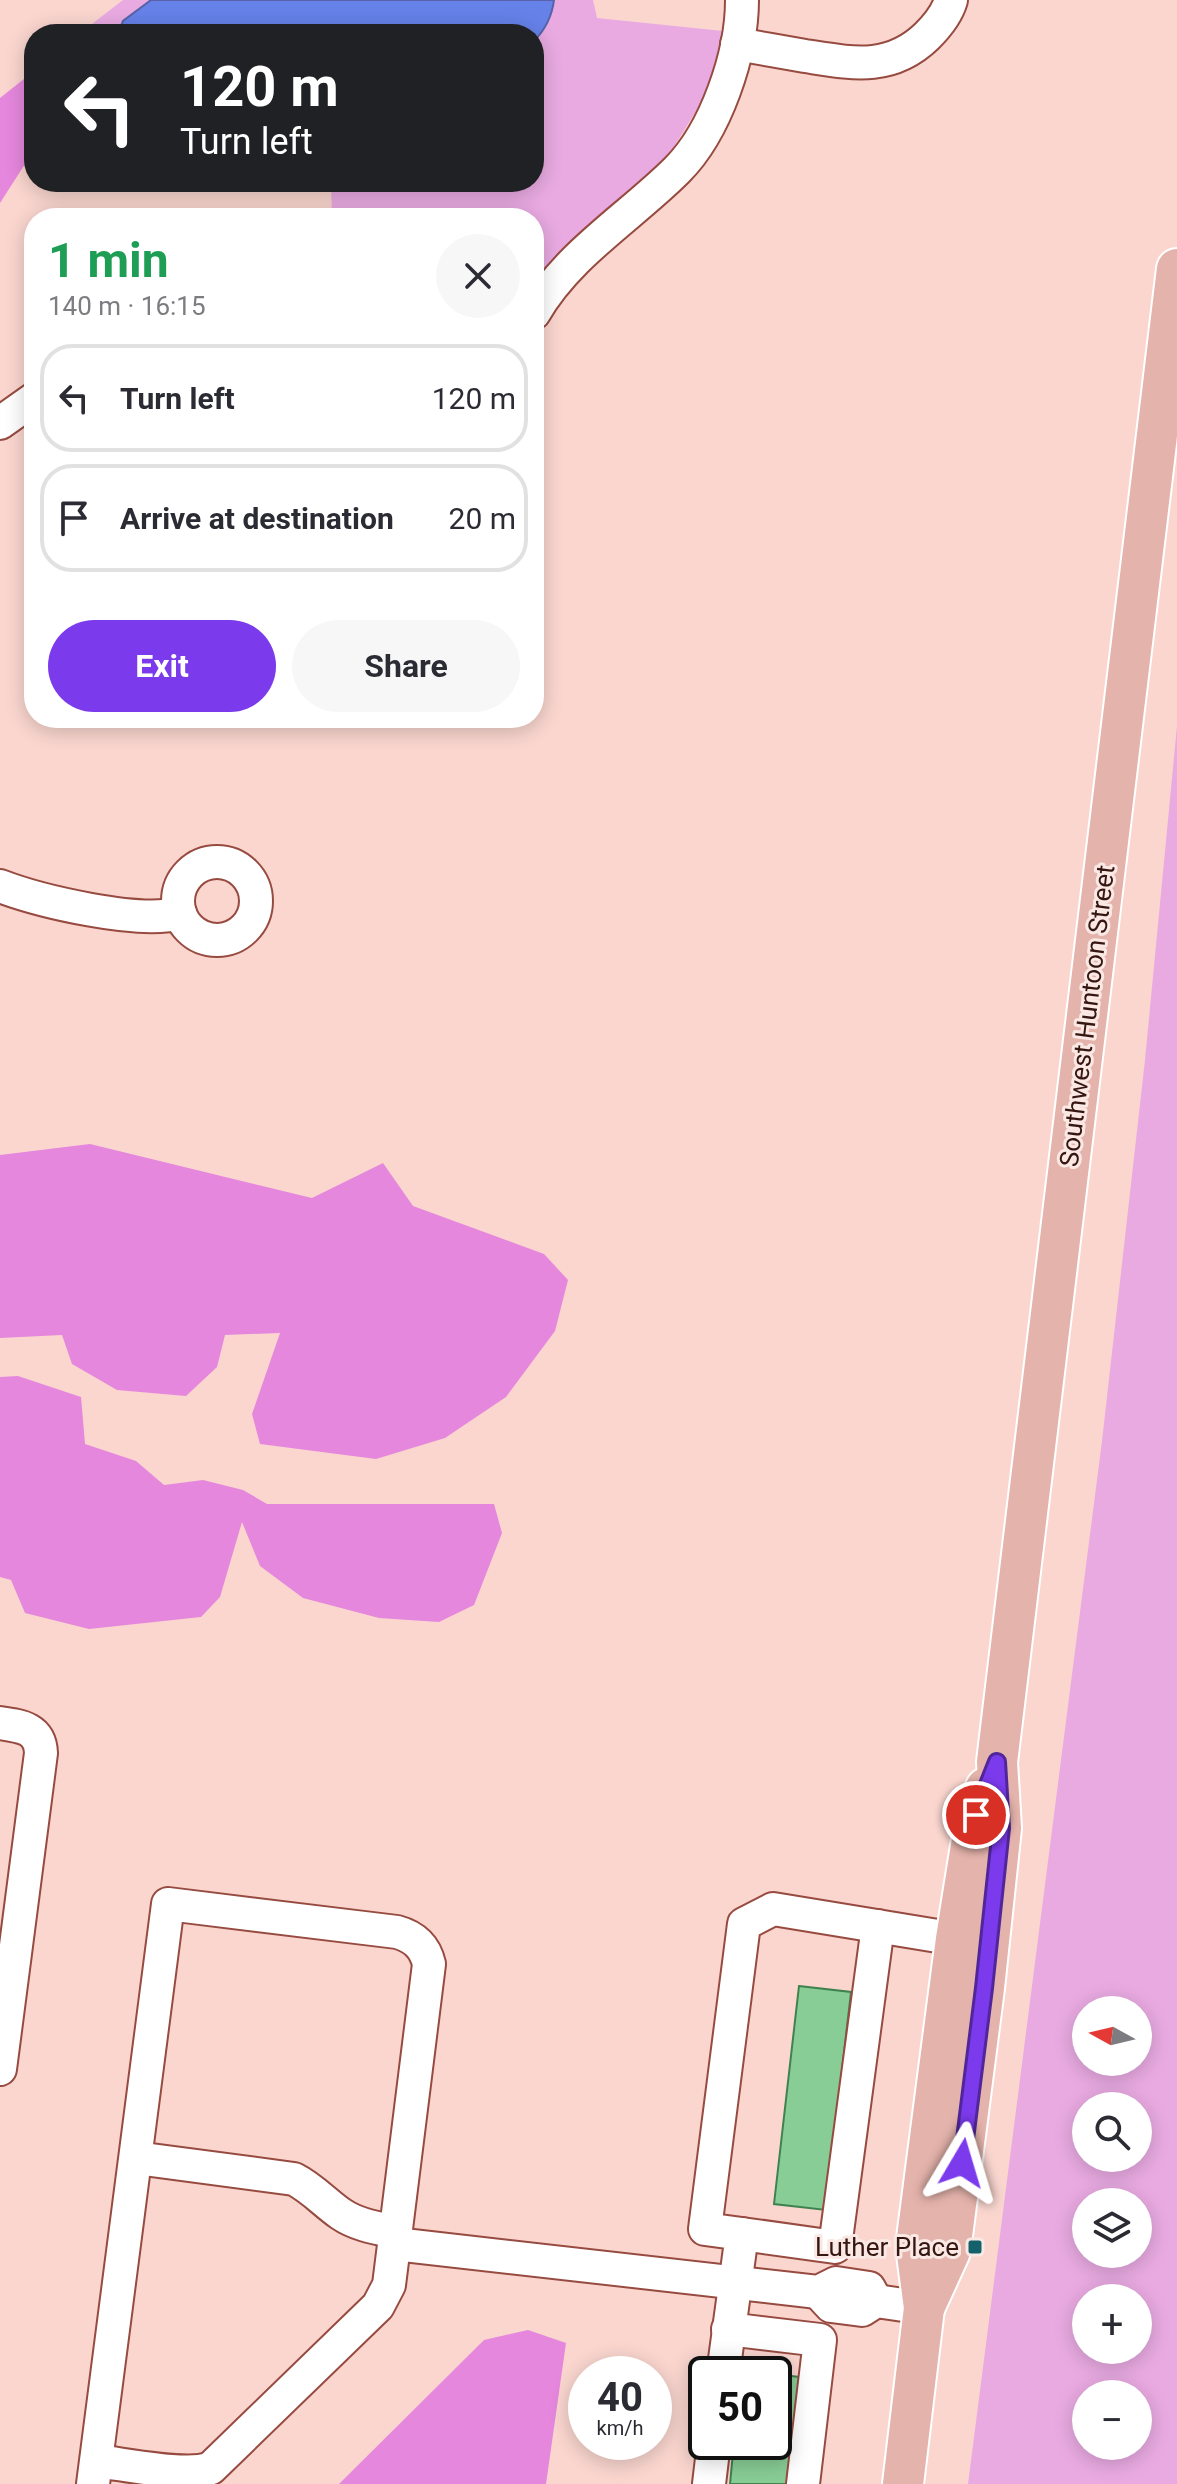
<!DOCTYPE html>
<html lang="en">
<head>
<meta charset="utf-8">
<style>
  :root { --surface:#fff; --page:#f7f7f7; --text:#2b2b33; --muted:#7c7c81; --line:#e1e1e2; --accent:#7c3aed }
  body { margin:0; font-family:Roboto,sans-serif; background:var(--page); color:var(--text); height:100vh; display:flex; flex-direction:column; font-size:30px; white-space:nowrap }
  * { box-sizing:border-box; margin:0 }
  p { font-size:26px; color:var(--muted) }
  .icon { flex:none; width:44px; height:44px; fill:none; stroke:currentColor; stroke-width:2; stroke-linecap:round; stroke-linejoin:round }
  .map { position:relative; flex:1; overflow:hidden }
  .side { position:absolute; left:24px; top:208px; width:520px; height:520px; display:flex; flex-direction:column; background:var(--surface); border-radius:32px; box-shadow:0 4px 20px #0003 }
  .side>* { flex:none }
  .banner { position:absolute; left:24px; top:24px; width:520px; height:168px; border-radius:32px; box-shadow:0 4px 20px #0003; background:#202124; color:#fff; overflow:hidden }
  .needle { width:52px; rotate:278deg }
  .fabs { position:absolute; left:1072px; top:1996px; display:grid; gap:16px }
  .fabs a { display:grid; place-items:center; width:80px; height:80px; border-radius:50%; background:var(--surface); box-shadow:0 4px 20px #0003; font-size:40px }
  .speed { position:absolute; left:568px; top:2356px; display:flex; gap:16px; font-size:40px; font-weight:700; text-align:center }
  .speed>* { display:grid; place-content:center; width:104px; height:104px; border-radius:50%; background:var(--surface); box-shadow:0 4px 20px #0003; line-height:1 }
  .speed small { font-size:20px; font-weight:400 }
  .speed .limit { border:4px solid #111; border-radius:12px; background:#fff; color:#111 }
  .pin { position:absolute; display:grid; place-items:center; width:68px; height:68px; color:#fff; margin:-34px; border:4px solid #fff; border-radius:50%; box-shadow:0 2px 8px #0007 }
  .me { position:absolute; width:88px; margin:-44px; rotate:7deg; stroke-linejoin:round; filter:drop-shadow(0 0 6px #0008) }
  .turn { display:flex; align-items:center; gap:28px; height:168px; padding:0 24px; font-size:36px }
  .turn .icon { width:104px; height:104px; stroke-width:2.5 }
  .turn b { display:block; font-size:56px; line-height:68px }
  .round { display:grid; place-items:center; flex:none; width:84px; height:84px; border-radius:42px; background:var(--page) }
  .headline { display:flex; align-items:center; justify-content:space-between; height:136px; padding:0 24px }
  h1 { font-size:48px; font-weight:700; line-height:60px; color:#1e9e55 }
  .primary-button { display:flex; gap:16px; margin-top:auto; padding:16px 24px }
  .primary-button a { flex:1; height:92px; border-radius:48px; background:var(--accent); color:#fff; font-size:32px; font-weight:700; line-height:92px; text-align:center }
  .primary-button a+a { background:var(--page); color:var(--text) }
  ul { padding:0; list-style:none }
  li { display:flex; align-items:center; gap:24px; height:108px; margin:0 16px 12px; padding:0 8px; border:4px solid var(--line); border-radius:32px }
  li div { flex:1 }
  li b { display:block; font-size:30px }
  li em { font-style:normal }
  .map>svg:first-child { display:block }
  .green { fill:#e9aae2; fill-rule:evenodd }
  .forest { fill:#e587dd }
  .water { fill:#6682e9; stroke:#5862a8; stroke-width:2 }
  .building { fill:#88cd96; stroke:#3f8250; stroke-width:2 }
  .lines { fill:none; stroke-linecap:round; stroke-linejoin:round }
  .minor-casing { stroke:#974b40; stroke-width:36 }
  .major-casing { stroke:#fff; stroke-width:44 }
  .minor { stroke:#fff; stroke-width:32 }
  .major { stroke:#e4b3ab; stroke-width:40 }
  .route-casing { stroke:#51269a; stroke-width:20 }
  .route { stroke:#7c3aed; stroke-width:14 }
  .poi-dot { fill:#14616c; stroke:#fae8e4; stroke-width:3 }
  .labels { text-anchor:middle; stroke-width:6; stroke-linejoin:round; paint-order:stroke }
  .street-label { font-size:26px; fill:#361611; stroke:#fae8e4 }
  .poi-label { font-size:26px; fill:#361611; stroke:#fae8e4; text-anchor:end }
</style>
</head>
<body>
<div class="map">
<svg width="1177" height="2484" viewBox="0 0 1177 2484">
  <rect width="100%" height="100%" fill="#fad6cf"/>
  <g class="green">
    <polygon points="123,0 151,0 123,21 118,34 108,34 92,24"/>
    <path d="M554 0H593L597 18 723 31 706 95 665 161 631 193 576 237 534 288V218H332L331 182H534V41C545 29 552 16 554 0Z"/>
    <path d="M1177 726V2484H968L1102 1441 1145 1060ZM1086 2010H1138V2062H1086ZM1086 2106H1138V2158H1086ZM1086 2202H1138V2254H1086ZM1086 2298H1138V2350H1086ZM1086 2394H1138V2446H1086Z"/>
  </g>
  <g class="forest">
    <polygon points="34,71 34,150 0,203 0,98"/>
    <polygon points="90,1144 312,1198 383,1163 413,1206 544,1254 568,1280 555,1331 506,1397 445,1438 376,1459 260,1444 252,1414 280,1333 225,1335 217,1367 186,1396 117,1390 72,1364 62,1335 0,1338 0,1155"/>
    <polygon points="18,1376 81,1397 85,1444 136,1461 164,1485 203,1480 243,1490 267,1504 494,1504 502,1533 474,1605 439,1622 379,1618 303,1598 260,1566 242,1522 220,1597 201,1617 89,1629 25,1613 11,1580 0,1577 0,1377"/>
    <polygon points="528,2330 566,2343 546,2484 339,2484 484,2340"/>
  </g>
  <path class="water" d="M151 0H554C552 16 545 30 534 41V34H403L386 30 344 26 291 34H118L123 21Z"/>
  <g class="building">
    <polygon points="799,1986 851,1992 826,2210 774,2204"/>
    <polygon points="774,2374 799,2377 788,2484 730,2484 734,2442 774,2442"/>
  </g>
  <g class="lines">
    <g class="minor-casing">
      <g id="minor">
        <path d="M737 44C760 48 782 52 805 56 851 63 890 72 927 36 938 25 947 14 951 0"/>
        <path d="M534 313C568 254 630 217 677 170 716 131 742 54 742 0"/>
        <polyline points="0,423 34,399"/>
        <circle cx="217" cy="901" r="39"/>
        <path d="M0 886C39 901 140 925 180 913"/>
        <path d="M0 1723C21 1726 40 1728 41 1753L0 2069"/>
        <path d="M136 2158 294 2179C312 2188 325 2203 341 2214 357 2225 377 2228 396 2232"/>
        <polyline points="742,2234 835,2247 878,1926"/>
        <polyline points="395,2244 818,2292 836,2283 869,2288 876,2301"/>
        <polyline points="818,2292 831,2306 862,2310 876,2301 924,2308"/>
        <polyline points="728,2329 820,2340 803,2484"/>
        <polyline points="723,2374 742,2234 705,2229 744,1924 773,1909 956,1939"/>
        <path d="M93 2484 168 1904 397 1932C415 1937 425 1947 429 1964L389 2285 378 2306 211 2468C188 2478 124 2464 96 2461"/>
        <polyline points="709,2484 714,2442"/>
      </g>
    </g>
    <g class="major-casing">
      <g id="major">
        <polyline points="924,2308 950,2251 984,1988 1001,1828 997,1762 1177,269"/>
        <polyline points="903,2484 924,2308 916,2246 956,1939 976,1815 986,1788"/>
      </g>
    </g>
    <use href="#minor" class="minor"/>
    <use href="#major" class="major"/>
  </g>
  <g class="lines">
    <g class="route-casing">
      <polyline id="route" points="962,2163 984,1988 1001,1828 997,1762 976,1815"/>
    </g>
    <use href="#route" class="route"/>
  </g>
  <rect class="poi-dot" x="967" y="2239" width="16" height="16" rx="4"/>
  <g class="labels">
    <g class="street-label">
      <text transform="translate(1087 1016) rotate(-83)" y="9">Southwest Huntoon Street</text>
    </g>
    <g class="poi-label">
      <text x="959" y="2256">Luther Place</text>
    </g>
  </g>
</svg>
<div class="fabs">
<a><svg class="needle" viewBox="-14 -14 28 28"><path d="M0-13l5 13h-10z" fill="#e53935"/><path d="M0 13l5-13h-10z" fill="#7c7c81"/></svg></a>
<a><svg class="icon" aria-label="search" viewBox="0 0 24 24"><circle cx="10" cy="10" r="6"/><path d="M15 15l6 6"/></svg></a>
<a><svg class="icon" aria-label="layers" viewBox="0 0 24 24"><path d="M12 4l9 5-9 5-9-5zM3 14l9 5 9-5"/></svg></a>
<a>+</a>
<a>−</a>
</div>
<div class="speed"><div>40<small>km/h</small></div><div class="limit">50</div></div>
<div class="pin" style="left:976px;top:1815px;background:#d93025"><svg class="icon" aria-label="arrive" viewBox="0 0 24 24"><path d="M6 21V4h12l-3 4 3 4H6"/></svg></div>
<svg class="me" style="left:962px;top:2163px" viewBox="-20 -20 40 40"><path d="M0-17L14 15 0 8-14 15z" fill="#7c3aed" stroke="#fff" stroke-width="4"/></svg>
<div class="banner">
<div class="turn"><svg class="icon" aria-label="left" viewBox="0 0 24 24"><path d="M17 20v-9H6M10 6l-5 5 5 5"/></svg><div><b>120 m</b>Turn left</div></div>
</div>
<section class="side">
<div class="headline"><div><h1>1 min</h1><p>140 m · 16:15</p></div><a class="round"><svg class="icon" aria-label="close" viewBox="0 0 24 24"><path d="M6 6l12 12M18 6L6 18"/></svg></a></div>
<ul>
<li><svg class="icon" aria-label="left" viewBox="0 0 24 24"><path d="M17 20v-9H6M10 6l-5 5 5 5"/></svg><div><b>Turn left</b></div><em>120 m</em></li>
<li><svg class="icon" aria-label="arrive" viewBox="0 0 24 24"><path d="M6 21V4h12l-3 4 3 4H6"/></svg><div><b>Arrive at destination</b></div><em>20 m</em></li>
</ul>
<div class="primary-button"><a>Exit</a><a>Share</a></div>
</section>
</div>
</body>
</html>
